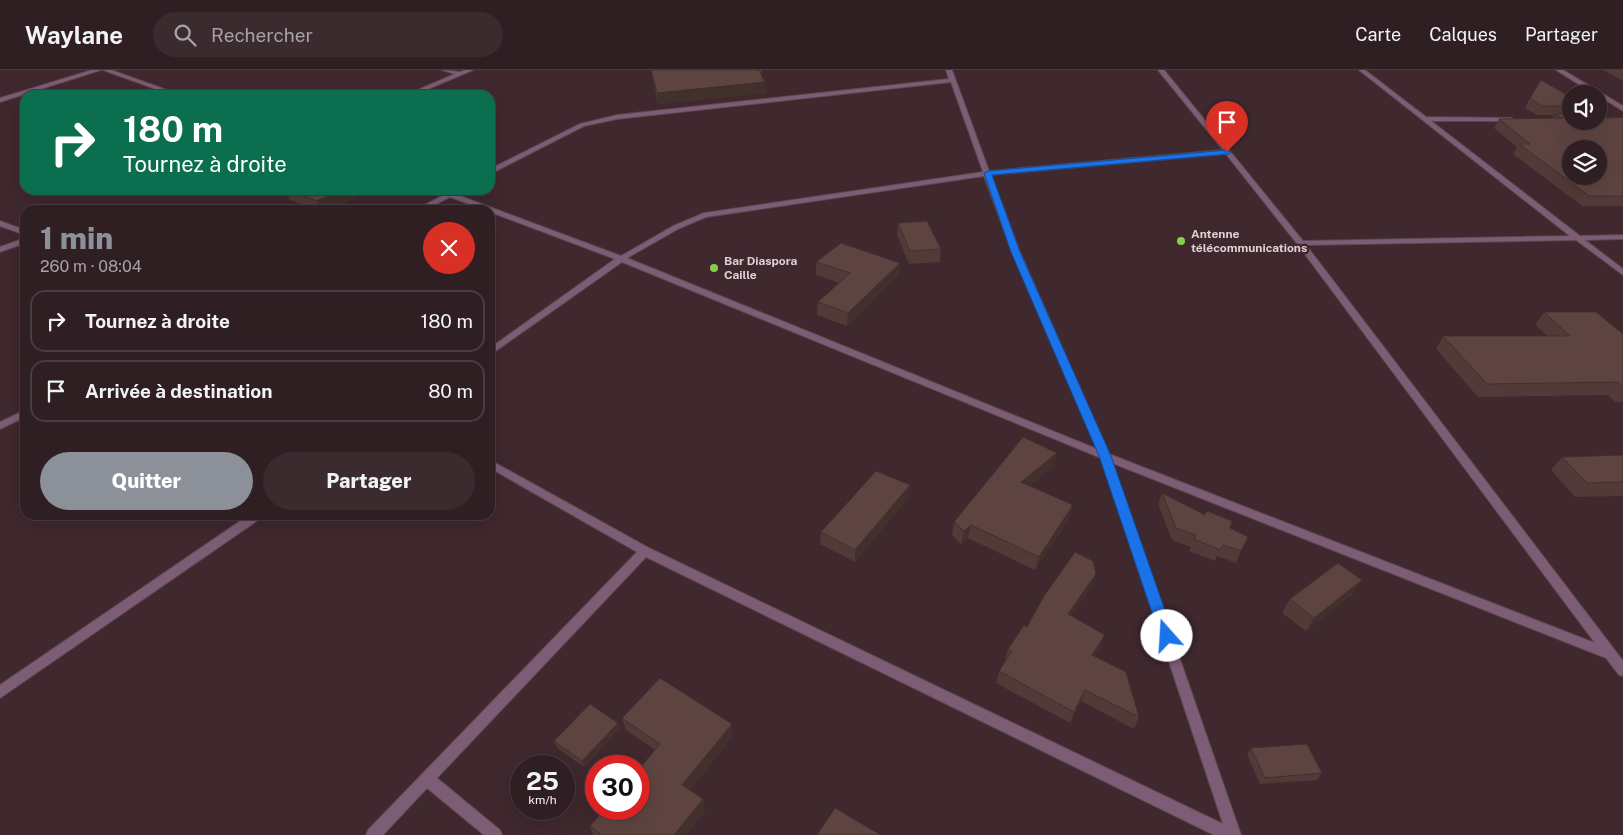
<!DOCTYPE html>
<html lang="fr">
<head>
<meta charset="utf-8">
<style>
  :root { --surface:#2f1e22; --page:#3b2b2f; --text:#f1f3f6; --muted:#a7a2a5; --line:#4a3c40; --accent:#8c9099 }
  body { margin:0; font-family:"Public Sans",sans-serif; background:var(--page); color:var(--text); height:100vh; display:flex; flex-direction:column; font-size:19px; white-space:nowrap }
  * { box-sizing:border-box; margin:0 }
  p { font-size:16px; color:var(--muted) }
  .icon { flex:none; width:28px; height:28px; fill:none; stroke:currentColor; stroke-width:2; stroke-linecap:round; stroke-linejoin:round }
  .map { position:relative; flex:1; overflow:hidden }
  .details { position:absolute; left:20px; top:135px; width:475px; height:315px; display:flex; flex-direction:column; background:var(--surface); border-radius:15px; box-shadow:0 5px 20px #0002,0 0 0 1px var(--line) }
  .details>* { flex:none }
  .hud { position:absolute; left:20px; top:20px; width:475px; height:105px; border-radius:15px; box-shadow:0 5px 20px #0002,0 0 0 1px var(--line); background:#0b6e4f; color:#fff; overflow:hidden }
  .buttons { position:absolute; left:1562px; top:15px; display:grid; gap:10px }
  .buttons a { display:grid; place-items:center; width:45px; height:45px; border-radius:50%; background:var(--surface); box-shadow:0 5px 20px #0002,0 0 0 1px var(--line); font-size:25px }
  .speed { position:absolute; left:510px; top:685px; display:flex; gap:10px; font-size:25px; font-weight:700; text-align:center }
  .speed>* { display:grid; place-content:center; width:65px; height:65px; border-radius:50%; background:var(--surface); box-shadow:0 5px 20px #0002,0 0 0 1px var(--line); line-height:1 }
  .speed small { font-size:12px; font-weight:400 }
  .speed .limit { border:8px solid #d22; background:#fff; color:#111 }
  .pin { position:absolute; display:grid; place-items:center; width:42px; height:42px; color:#fff; margin:-51px -21px; border-radius:50% 50% 50% 0; rotate:-45deg; box-shadow:0 0 5px #0007 }
  .pin .icon { rotate:45deg }
  .me { position:absolute; width:55px; margin:-28px; rotate:341deg; stroke-linejoin:round; filter:drop-shadow(0 0 4px #0008) }
  .turn { display:flex; align-items:center; gap:18px; height:105px; padding:0 20px; font-size:22px }
  .turn .icon { width:65px; height:65px; stroke-width:2.5 }
  .turn b { display:block; font-size:35px; line-height:42px }
  .round { display:grid; place-items:center; flex:none; width:52px; height:52px; border-radius:26px; background:var(--page) }
  .summary { display:flex; align-items:center; justify-content:space-between; height:85px; padding:0 20px }
  h1 { font-size:30px; font-weight:800; line-height:38px; color:var(--accent) }
  .primary-button { display:flex; gap:10px; margin-top:auto; padding:10px 20px }
  .primary-button a { flex:1; height:58px; border-radius:30px; background:var(--accent); color:#fff; font-size:20px; font-weight:800; line-height:58px; text-align:center }
  .primary-button a+a { background:var(--page); color:var(--text) }
  ul { padding:0; list-style:none }
  li { display:flex; align-items:center; gap:15px; height:62px; margin:0 10px 8px; padding:0 10px; border:2px solid var(--line); border-radius:15px }
  li div { flex:1 }
  li b { display:block; font-size:19px }
  li em { font-style:normal }
  header { display:flex; align-items:center; gap:30px; box-sizing:border-box; height:70px; padding:0 25px; background:var(--surface); border-bottom:1px solid var(--line) }
  header strong { font-size:24px }
  nav { display:flex; gap:28px; margin-inline-start:auto; font-size:18px }
  .search { width:350px; height:45px; background:var(--page); display:flex; align-items:center; gap:12px; box-sizing:border-box; padding:0 18px; border-radius:28px; color:var(--muted); font-size:19px }
  .map>svg:first-child { display:block }
  .lines { fill:none; stroke-linecap:round; stroke-linejoin:round }
  .street-casing { stroke:#5c464c; stroke-width:2 }
  .street { fill:#7d5d76; fill-rule:evenodd }
  .wall { fill:#513a37 }
  .shaded-wall { fill:#42302d }
  .building { fill:#5e4440; stroke:#42302d; fill-rule:evenodd }
  .route { fill:#1a73e8; stroke:#114b97 }
  .poi-dot { fill:#86cf4c; stroke:#3f282e; stroke-width:2 }
  .labels { text-anchor:middle; stroke-width:5; stroke-linejoin:round; paint-order:stroke }
  .far-poi-label { font-size:12px; font-weight:bold; fill:#dfd0d3; stroke:#3f282e; text-anchor:start }
</style>
</head>
<body>
<header>
<strong>Waylane</strong>
<div class="search"><svg class="icon" aria-label="search" viewBox="0 0 24 24"><circle cx="10" cy="10" r="6"/><path d="M15 15l6 6"/></svg>Rechercher</div>
<nav><a>Carte</a><a>Calques</a><a>Partager</a></nav>
</header>
<div class="map">
<svg width="1623" height="765" viewBox="0 0 1623 765">
  <rect width="100%" height="100%" fill="#3f282e"/>
  <g class="lines">
    <g class="street-casing">
      <g id="street">
        <polygon points="92,0 101,0 0,32 0,28"/>
        <polygon points="103,0 111,0 181,25 172,25"/>
        <polygon points="442,0 460,2 465,0 473,0 414,25 406,25 455,4"/>
        <path d="M946 0H952L989 101 1223 80 1158 0H1164L1303 171 1570 166 1359 0H1365L1426 47 1512 48 1513 49 1510 51H1431L1580 166 1623 165V169L1585 170 1623 199V205L1576 170 1306 175 1623 591V606L1619 605 1606 588 1112 393 1241 765H1214L646 487 437 708 500 760 502 765H484L427 718 383 765H366L368 760 637 482 490 398V390L649 478 1223 754 1101 388 622 192 490 285V278L615 189 490 142V140H485L450 127 424 140H415L444 125 435 120 452 121 454 122 455 124 621 186 673 156 704 143 983 102 951 12 617 49 584 56 490 104V99L580 54 617 45 949 9ZM1226 84 1298 175 1595 573 1109 384 1020 182 991 105ZM984 106 1012 182 1097 379 627 188 678 159 706 147Z"/>
        <polygon points="1556,0 1563,0 1623,36 1623,41 1599,26 1599,24 1594,24"/>
        <polygon points="0,151 25,160 25,165 0,156"/>
        <polygon points="25,168 25,173 0,182 0,177"/>
        <polygon points="25,340 25,347 0,359 0,352"/>
        <polygon points="249,445 262,445 261,448 0,628 0,615"/>
      </g>
    </g>
    <use href="#street" class="street"/>
  </g>
  <g class="wall">
    <polygon points="651,0 762,0 761,5 766,23 658,34"/>
    <polygon points="1603,0 1623,0 1623,11"/>
    <polygon points="1571,27 1571,51 1607,48 1623,47 1623,136 1582,136 1513,84 1517,77 1494,58 1499,49 1552,48 1554,45 1537,45 1525,38 1530,28"/>
    <polygon points="285,120 371,120 329,140 313,140 290,130"/>
    <polygon points="898,153 941,179 940,192 909,194 897,165"/>
    <polygon points="816,192 899,205 847,256 817,245 818,232 839,213 816,205"/>
    <polygon points="1544,242 1623,264 1623,332 1615,332 1608,325 1478,327 1436,279 1443,266 1548,266 1535,255"/>
    <polygon points="1623,385 1623,426 1575,427 1551,400 1562,387"/>
    <polygon points="1054,396 1030,416 1069,449 1035,500 968,468 961,474 952,465 954,452"/>
    <polygon points="1162,423 1230,458 1241,481 1236,493 1217,486 1215,491 1189,481 1191,477 1172,470 1158,434"/>
    <polygon points="909,427 855,492 820,474 821,462"/>
    <polygon points="1362,510 1353,524 1306,561 1282,543 1290,529"/>
    <polygon points="1092,516 1071,546 1101,577 1095,586 1139,647 1134,659 1081,631 1070,653 996,613 999,601 1006,590 1005,590 1008,579 1027,557"/>
    <polygon points="622,648 733,666 690,720 703,729 705,741 686,765 593,765 590,756 655,680 626,660"/>
    <polygon points="618,653 619,659 584,697 557,678 554,671"/>
    <polygon points="1251,678 1322,703 1317,710 1260,714 1247,684"/>
  </g>
  <g class="shaded-wall">
    <polygon points="765,12 766,23 658,34 657,23"/>
    <polygon points="341,120 371,120 329,140 320,140 317,131"/>
    <polygon points="900,193 899,205 847,256 848,243"/>
    <polygon points="1057,383 1054,396 1018,426 1021,412"/>
    <polygon points="910,415 909,427 855,492 855,480"/>
    <polygon points="1073,435 1069,449 1035,500 1039,487"/>
    <polygon points="971,455 968,468 961,474 964,461"/>
    <polygon points="1096,504 1092,516 1064,556 1068,544"/>
    <polygon points="1362,510 1353,524 1306,561 1314,548"/>
    <polygon points="1105,565 1101,577 1088,596 1092,585"/>
    <polygon points="1085,620 1081,631 1070,653 1074,642"/>
    <polygon points="618,653 619,659 584,697 582,691"/>
    <polygon points="732,654 733,666 684,727 682,715"/>
    <polygon points="703,729 705,741 686,765 674,765"/>
  </g>
  <g class="building">
    <polygon points="651,0 759,0 765,12 657,23"/>
    <polygon points="1541,10 1571,27 1571,36 1542,36 1530,28"/>
    <path d="M1571 43V51H1599V43L1607 48 1623 47V126H1589L1519 74H1530L1499 49 1562 48 1555 44ZM1571 79H1599V106H1571Z"/>
    <polygon points="289,120 341,120 317,131"/>
    <polygon points="927,151 941,179 910,181 898,153"/>
    <polygon points="841,173 900,193 848,243 818,232 850,203 816,192"/>
    <polygon points="1544,242 1596,242 1623,264 1623,316 1618,312 1487,314 1443,266 1570,266"/>
    <polygon points="1023,367 1057,383 1021,412 1073,435 1039,487 971,455 964,461 954,452"/>
    <polygon points="1623,385 1623,412 1587,413 1562,387"/>
    <polygon points="876,401 910,415 855,480 821,462"/>
    <polygon points="1162,423 1205,445 1207,441 1232,451 1230,458 1248,467 1241,481 1223,475 1220,480 1194,469 1196,465 1176,458"/>
    <polygon points="1075,482 1093,491 1096,504 1068,544 1105,565 1092,585 1126,602 1139,647 1085,620 1074,642 999,601 1012,581 1008,579 1024,555 1027,557 1044,526"/>
    <polygon points="1338,493 1362,510 1314,548 1290,529"/>
    <polygon points="660,608 732,654 682,715 703,729 674,765 602,765 590,756 605,739 639,739 639,699 660,674 622,648"/>
    <polygon points="590,634 618,653 582,691 554,671"/>
    <polygon points="1307,674 1322,703 1265,708 1251,678"/>
    <polygon points="835,738 881,765 817,765"/>
  </g>
  <polygon class="route" points="1227,80 1231,82 1229,84 992,105 1020,182 1111,386 1174,566 1172,571 1167,572 1162,571 1160,566 1099,386 1011,182 984,103 988,101"/>
  <g class="poi-dot">
    <circle cx="1181" cy="171" r="5"/>
    <circle cx="714" cy="198" r="5"/>
  </g>
  <g class="labels">
    <g class="far-poi-label">
      <text x="1191" y="168">Antenne<tspan x="1191" dy="14">télécommunications</tspan></text>
      <text x="724" y="195">Bar Diaspora<tspan x="724" dy="14">Caille</tspan></text>
    </g>
  </g>
</svg>
<div class="buttons">
<a><svg class="icon" aria-label="sound" viewBox="0 0 24 24"><path d="M4 9h4l5-4v14l-5-4H4zM17 9q2 3 0 6"/></svg></a>
<a><svg class="icon" aria-label="layers" viewBox="0 0 24 24"><path d="M12 4l9 5-9 5-9-5zM3 14l9 5 9-5"/></svg></a>
</div>
<div class="speed"><div>25<small>km/h</small></div><div class="limit">30</div></div>
<div class="pin" style="left:1227px;top:82px;background:#d93025"><svg class="icon" aria-label="arrive" viewBox="0 0 24 24"><path d="M6 21V4h12l-3 4 3 4H6"/></svg></div>
<svg class="me" style="left:1167px;top:566px" viewBox="-20 -20 40 40"><circle r="19" fill="#fff"/><path d="M0-13L10 11 0 6-10 11z" fill="#1a73e8"/></svg>
<div class="hud">
<div class="turn"><svg class="icon" aria-label="right" viewBox="0 0 24 24"><path d="M7 20v-9h11M14 6l5 5-5 5"/></svg><div><b>180 m</b>Tournez à droite</div></div>
</div>
<section class="details">
<div class="summary"><div><h1>1 min</h1><p>260 m · 08:04</p></div><a class="round" style="background:#d93025;color:#fff"><svg class="icon" aria-label="close" viewBox="0 0 24 24"><path d="M6 6l12 12M18 6L6 18"/></svg></a></div>
<ul>
<li><svg class="icon" aria-label="right" viewBox="0 0 24 24"><path d="M7 20v-9h11M14 6l5 5-5 5"/></svg><div><b>Tournez à droite</b></div><em>180 m</em></li>
<li><svg class="icon" aria-label="arrive" viewBox="0 0 24 24"><path d="M6 21V4h12l-3 4 3 4H6"/></svg><div><b>Arrivée à destination</b></div><em>80 m</em></li>
</ul>
<div class="primary-button"><a>Quitter</a><a>Partager</a></div>
</section>
</div>
</body>
</html>
